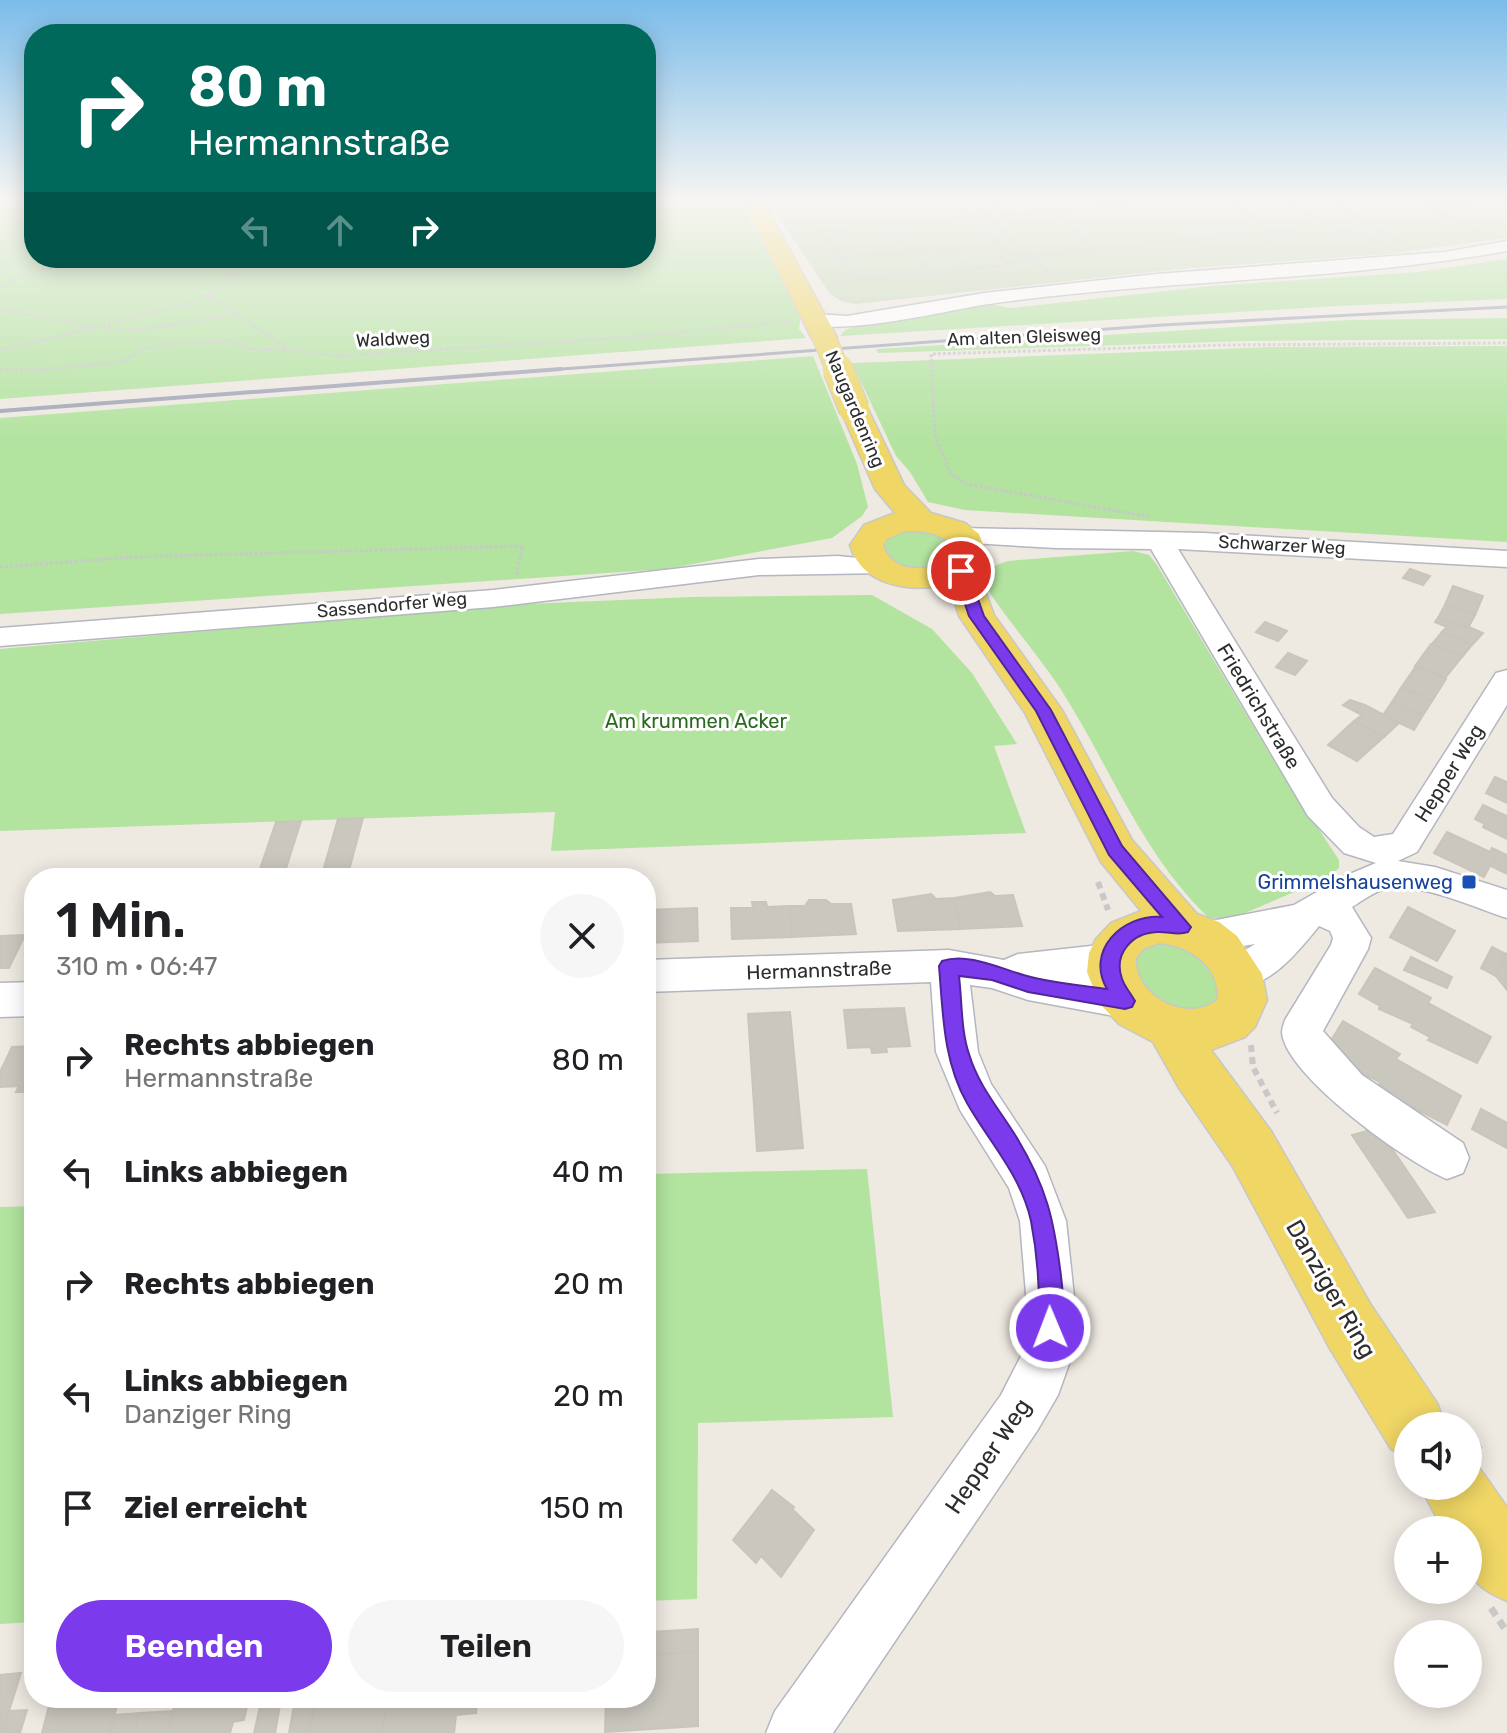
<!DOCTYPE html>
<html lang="de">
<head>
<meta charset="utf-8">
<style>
  :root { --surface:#fff; --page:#f6f6f6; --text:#202124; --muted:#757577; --accent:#7c3aed }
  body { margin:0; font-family:Rubik,sans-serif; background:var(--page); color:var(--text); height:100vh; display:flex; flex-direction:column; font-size:30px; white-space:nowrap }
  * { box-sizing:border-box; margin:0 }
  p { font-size:26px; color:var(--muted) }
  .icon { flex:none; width:44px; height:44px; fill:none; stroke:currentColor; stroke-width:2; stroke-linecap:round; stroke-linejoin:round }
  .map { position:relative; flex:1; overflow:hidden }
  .sheet { position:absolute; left:24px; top:868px; width:632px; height:840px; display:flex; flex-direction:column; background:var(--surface); border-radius:32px; box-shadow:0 4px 20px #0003 }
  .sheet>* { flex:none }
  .hud { position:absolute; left:24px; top:24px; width:632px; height:244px; border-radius:32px; box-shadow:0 4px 20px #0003; background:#00695c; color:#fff; overflow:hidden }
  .fabs { position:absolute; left:1394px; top:1412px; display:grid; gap:16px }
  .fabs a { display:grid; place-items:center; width:88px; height:88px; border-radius:50%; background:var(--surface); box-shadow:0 4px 20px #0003; font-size:40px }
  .pin { position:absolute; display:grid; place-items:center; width:68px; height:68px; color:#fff; margin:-34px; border:4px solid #fff; border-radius:50%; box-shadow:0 2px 8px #0007 }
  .me { position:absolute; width:88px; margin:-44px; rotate:359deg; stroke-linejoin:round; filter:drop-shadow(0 0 6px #0008) }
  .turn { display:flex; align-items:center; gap:28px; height:168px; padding:0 32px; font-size:36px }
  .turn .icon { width:104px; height:104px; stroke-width:2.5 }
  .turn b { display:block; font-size:56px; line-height:68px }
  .lanes { display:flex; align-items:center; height:76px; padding:0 32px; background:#0003; justify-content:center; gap:40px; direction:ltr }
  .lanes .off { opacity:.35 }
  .round { display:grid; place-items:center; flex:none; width:84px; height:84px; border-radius:42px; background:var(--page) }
  .headline { display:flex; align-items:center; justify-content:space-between; height:136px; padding:0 32px }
  h1 { font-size:48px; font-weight:600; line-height:60px }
  .button { display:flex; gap:16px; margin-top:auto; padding:16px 32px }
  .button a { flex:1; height:92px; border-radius:48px; background:var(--accent); color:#fff; font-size:32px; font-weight:600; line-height:92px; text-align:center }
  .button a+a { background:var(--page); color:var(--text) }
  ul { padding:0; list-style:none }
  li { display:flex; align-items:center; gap:24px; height:112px; padding:0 32px }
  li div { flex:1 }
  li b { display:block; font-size:30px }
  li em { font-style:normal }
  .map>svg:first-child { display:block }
  .green { fill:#b2e39f }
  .cemetery { fill:#c6d8b8 }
  .building { fill:#cac7bf; stroke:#cac5ba; stroke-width:2 }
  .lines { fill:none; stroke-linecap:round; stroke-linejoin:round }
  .minor-casing { stroke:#b4b6c0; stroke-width:3 }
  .major-casing { stroke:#c8c8c8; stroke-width:3 }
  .path-far2 { stroke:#c8c8c8; stroke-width:3; stroke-dasharray:3 2; stroke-linecap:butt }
  .path-far1 { stroke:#c8c8c8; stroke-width:6; stroke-dasharray:7 5; stroke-linecap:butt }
  .path { stroke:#c8c8c8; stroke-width:7; stroke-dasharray:9 6; stroke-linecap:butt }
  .minor { fill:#fff; fill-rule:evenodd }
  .major { fill:#efd665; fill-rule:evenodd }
  .rail-far1 { stroke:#a3a5b7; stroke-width:3 }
  .rail { stroke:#a3a5b7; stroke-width:4 }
  .major-bridge-far1-casing { stroke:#c8c8c8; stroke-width:25; stroke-linecap:butt }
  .major-bridge-casing { stroke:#c8c8c8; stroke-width:32; stroke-linecap:butt }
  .major-bridge-far1 { stroke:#efd665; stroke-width:23 }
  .major-bridge { stroke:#efd665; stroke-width:30 }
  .route { fill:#7c3aed; stroke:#51269a; stroke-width:2 }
  .transit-dot { fill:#1a4fb4; stroke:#fff; stroke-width:3 }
  .labels { text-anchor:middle; stroke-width:6; stroke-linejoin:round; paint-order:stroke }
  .far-street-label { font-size:18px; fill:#2d2d2d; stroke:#fff }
  .street-label { font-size:20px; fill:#2d2d2d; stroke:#fff }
  .park-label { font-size:20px; fill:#296b1d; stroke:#fff }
  .transit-label { font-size:20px; fill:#164399; stroke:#fff; text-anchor:end }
  .near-street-label { font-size:24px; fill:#2d2d2d; stroke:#fff }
</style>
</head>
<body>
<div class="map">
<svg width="1507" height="1733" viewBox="0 0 1507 1733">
  <rect width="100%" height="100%" fill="#eee9e1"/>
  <g class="green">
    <polygon points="0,201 34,201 34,258 646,258 646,201 739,201 801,315 799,329 806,338 0,399"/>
    <polygon points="1507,259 1507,299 1338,306 840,336 845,330 858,326 990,304 1011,308 1211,286 1418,272"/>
    <polygon points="1507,318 1507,339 1247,341 878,353 876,349 1348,320"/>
    <polygon points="1507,346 1507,542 965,510 928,502 910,472 896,456 852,363 1270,347"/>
    <polygon points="813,356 857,464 868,507 862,516 832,538 666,569 0,614 0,418"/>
    <polygon points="931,527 962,551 948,569 895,569 875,541 883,533"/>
    <path d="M1133 551 1149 555 1157 565 1277 766 1339 860V868L1327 878 1231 919 1209 918C1141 853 1110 766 1060 688 1036 652 1007 620 984 584L994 566 1008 561Z"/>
    <polygon points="872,595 932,629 972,673 1017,744 994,746 1026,833 551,851 555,812 0,831 0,649 504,605 692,597"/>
    <polygon points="1184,941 1221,969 1221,1004 1182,1016 1138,993 1130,957 1142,944"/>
    <polygon points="867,1169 893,1417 698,1423 697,1599 646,1601 646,1174"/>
    <polygon points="34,1206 34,1622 0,1624 0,1207"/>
  </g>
  <polygon class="cemetery" points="769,201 1507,201 1507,238 1387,254 1179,269 856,304 841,301 829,293"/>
  <g class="building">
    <polygon points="1410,569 1430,576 1423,585 1403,578"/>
    <polygon points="1453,586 1483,596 1475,615 1445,605"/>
    <polygon points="1445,605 1475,615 1468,628 1438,618"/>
    <polygon points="1438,618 1469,627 1483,633 1472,645 1442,632 1447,627 1435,622"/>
    <polygon points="1265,622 1287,631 1278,641 1256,632"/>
    <polygon points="1442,632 1472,645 1462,657 1432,644"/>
    <polygon points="1431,644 1462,657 1445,678 1415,666"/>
    <polygon points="1288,653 1307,661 1295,675 1276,667"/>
    <polygon points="1416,666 1446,679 1432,701 1401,688"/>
    <polygon points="1401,688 1432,701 1423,715 1392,702"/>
    <polygon points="1350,700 1365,705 1399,723 1384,737 1354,721 1362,715 1343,705"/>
    <polygon points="1392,702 1423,715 1414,730 1383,715"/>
    <polygon points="1354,721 1384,737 1357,761 1328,745"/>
    <polygon points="1495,777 1507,782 1507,803 1486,793"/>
    <polygon points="1483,805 1507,816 1507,839 1483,827 1485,824 1475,819"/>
    <polygon points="363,818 347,878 321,878 338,819"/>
    <polygon points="301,821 283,878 257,878 276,822"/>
    <polygon points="1447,832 1490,852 1492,848 1498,851 1484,877 1434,853"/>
    <polygon points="1498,851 1507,855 1507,874 1491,866"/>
    <polygon points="990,892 995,896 1013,895 1022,926 960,929 954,898"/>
    <polygon points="931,894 936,899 954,898 960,929 898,931 893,900"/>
    <polygon points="809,900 826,900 831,904 851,904 856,934 792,937 789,906 805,906"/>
    <polygon points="752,902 766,902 767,907 789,906 792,937 732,939 731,908 753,908"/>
    <polygon points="1408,907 1455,931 1437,961 1390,937"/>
    <polygon points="697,908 698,941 646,943 646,910"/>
    <polygon points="25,935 9,968 0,968 0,936"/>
    <polygon points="1492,947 1506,954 1496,976 1481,968"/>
    <polygon points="1507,953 1507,990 1496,976"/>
    <polygon points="1411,957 1452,977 1447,988 1404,970"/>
    <polygon points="1375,968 1431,998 1428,1003 1491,1037 1477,1063 1428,1040 1430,1037 1411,1027 1413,1024 1379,1009 1380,1006 1359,994"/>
    <polygon points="904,1008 910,1046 886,1047 887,1052 872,1053 871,1047 848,1048 844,1010"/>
    <polygon points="790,1012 803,1148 757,1151 748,1014"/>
    <polygon points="1343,1021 1400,1054 1396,1059 1461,1096 1447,1125 1396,1099 1398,1096 1379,1085 1380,1082 1345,1065 1325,1050"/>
    <polygon points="34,1046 34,1086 31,1092 16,1092 19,1086 0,1087 0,1072 12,1047"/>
    <polygon points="1481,1109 1507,1123 1507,1148 1472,1129"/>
    <polygon points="1378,1128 1435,1212 1408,1218 1352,1135"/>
    <polygon points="772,1490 794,1507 792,1509 814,1530 781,1577 761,1556 756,1563 733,1540"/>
    <polygon points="698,1629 698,1652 652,1654 652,1632"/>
    <polygon points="698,1652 698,1726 605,1732 606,1698 646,1698 646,1655"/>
    <polygon points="21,1673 2,1733 0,1733 0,1675"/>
    <polygon points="51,1698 119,1698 110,1733 42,1733"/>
    <polygon points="176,1698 249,1698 244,1720 233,1722 230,1733 168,1733"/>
    <polygon points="387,1698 477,1698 476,1713 456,1715 454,1733 382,1733"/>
    <polygon points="387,1698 382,1733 309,1733 316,1698"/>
    <polygon points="315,1699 309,1733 289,1733 295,1700"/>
    <polygon points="281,1700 275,1733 254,1733 261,1702"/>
    <polygon points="27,1710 20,1733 2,1733 9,1711"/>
    <polygon points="173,1711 168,1733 134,1733 139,1713"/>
    <polygon points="139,1713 134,1733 110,1733 114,1715"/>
  </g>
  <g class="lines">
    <g class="minor-casing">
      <g id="minor">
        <path d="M1507 241V251C1334 282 1156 279 982 305 952 310 822 340 805 320L815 314 847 316 984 293 1157 274 1445 252Z"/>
        <path d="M962 528 1204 533 1507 551V567L1178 549 1332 798 1359 827 1374 837 1393 834 1496 673 1507 670V705L1417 852 1398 861 1435 867 1507 890V918C1475 908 1418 881 1385 889 1373 892 1362 901 1352 907L1371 938 1368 949 1323 1031 1362 1075 1463 1143 1469 1158 1463 1173 1447 1179C1409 1164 1284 1075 1282 1032 1282 1028 1284 1024 1285 1020L1331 945 1333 938 1330 931 1319 926C1298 952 1263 997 1226 984L1220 973 1226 962 1255 944 1206 952 1193 948 1187 937 1193 926 1206 922 1294 905 1345 876 1376 863 1344 853 1308 816 1151 549 1056 548 953 542 949 536 953 530Z"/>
        <polygon points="838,556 887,561 891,567 887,573 759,575 493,607 0,646 0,628 493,590 759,559"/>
        <polygon points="1109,944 1123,949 1128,960 1123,971 1088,978 1139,989 1145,1001 1139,1013 1125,1018 1028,1000 992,988 970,985 978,1052 991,1084 1045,1166 1066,1221 1075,1306 1074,1350 1058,1395 1037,1431 833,1733 766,1733 775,1711 1001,1395 1024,1350 1027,1306 1020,1221 1009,1188 960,1110 936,1052 931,982 646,992 646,960 949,950 1004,960 1018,954"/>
        <polygon points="34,982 34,1016 0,1017 0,983"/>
      </g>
    </g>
    <g class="major-casing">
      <g id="major">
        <polygon points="743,201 763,201 837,337 833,342 815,342 811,337"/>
        <path d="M854 401 864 403 868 409 904 485 931 513 965 523 979 534 988 559 977 570 994 615 1062 710 1132 840 1197 914 1219 922 1237 936 1262 974 1267 1000 1255 1027 1245 1037 1211 1050 1271 1131 1371 1305 1437 1403 1446 1426H1408V1456L1391 1449 1329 1347 1233 1167 1179 1088 1153 1042 1119 1024 1102 1006 1095 992 1087 972 1089 953 1096 939 1111 923 1141 911 1101 862 1025 713 959 616 949 584C912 593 862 587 850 545L864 525 895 513 875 489 840 409 844 403ZM905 531C923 531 937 532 952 544L954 556C933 571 893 577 883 545L887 539ZM1159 943C1190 946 1219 965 1218 999 1189 1025 1133 996 1136 958L1143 949Z"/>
        <path d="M1468 1459 1476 1463 1507 1507V1601C1465 1583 1468 1572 1468 1530H1443L1420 1486H1468Z"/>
      </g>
    </g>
    <g class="path-far2">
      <polyline points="955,201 1006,252 1000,256 1008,261"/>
      <polyline points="972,201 1049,273"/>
      <polyline points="990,201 1008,215"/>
      <polyline points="1042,201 1096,249"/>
      <polyline points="1228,201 1271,230"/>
      <polyline points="1287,201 1328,225"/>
      <polyline points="1329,201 1400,242"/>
      <polyline points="1410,201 1432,209"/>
      <polyline points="1428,201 1441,207 1432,209 1481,234"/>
      <polyline points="1441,207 1492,201"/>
      <polyline points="998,244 840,258 858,279 999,266 1030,256 1006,252"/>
      <polyline points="950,249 967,268"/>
      <polyline points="1030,256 1322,226 1365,235 1381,243"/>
      <polyline points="840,258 820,231 891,225"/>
      <polyline points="929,272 891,225 1171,201"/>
      <polyline points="0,286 71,258"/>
      <polyline points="207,295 291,350 338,356 633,337 791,321"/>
      <polyline points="0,309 96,327 193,302 215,290 257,258"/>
      <polyline points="103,328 137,330 239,314"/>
      <polyline points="0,350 93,328"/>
      <polyline points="0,370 40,370 123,362 145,348 176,343 233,341 248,349 288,350"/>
      <polyline points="1150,517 967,484 951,474 935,436 931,354 1225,345 1507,343"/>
      <polyline points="0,567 133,557 523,546 516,575"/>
    </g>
    <g class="path-far1">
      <polyline points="1098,882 1108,910"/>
      <polyline points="1251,1045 1253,1067 1277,1113"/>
    </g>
    <g class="path">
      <polyline points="1468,1433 1480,1450"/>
      <polyline points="1491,1608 1507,1632"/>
    </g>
    <use href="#minor" class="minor"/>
    <use href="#major" class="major"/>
    <polyline class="rail-far1" points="534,371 1162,325 1507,307"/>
    <polyline class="rail" points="0,411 561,369"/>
    <g class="major-bridge-far1-casing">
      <polyline id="major-bridge-far1" points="824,337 838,371"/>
    </g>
    <g class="major-bridge-casing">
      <polyline id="major-bridge" points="838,369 854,409"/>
    </g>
    <use href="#major-bridge-far1" class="major-bridge-far1"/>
    <use href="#major-bridge" class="major-bridge"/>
  </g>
  <linearGradient id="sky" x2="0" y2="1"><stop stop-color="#7bbcea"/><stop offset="0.45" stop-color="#f7f5f2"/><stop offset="1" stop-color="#f7f5f2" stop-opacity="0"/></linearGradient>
  <rect width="1507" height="444" fill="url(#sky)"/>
  <path class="route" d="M961 567 968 571 984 616 1051 710 1122 846 1191 927 1188 932C1177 936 1168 931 1157 932 1132 933 1113 954 1122 979 1125 987 1131 994 1135 1001L1132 1007 1125 1009 1028 992 992 980 959 976C962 1001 961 1031 969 1054 979 1087 1000 1110 1017 1138 1047 1188 1054 1220 1061 1276 1063 1296 1067 1317 1059 1336L1050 1340 1041 1336C1037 1326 1039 1318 1039 1307 1039 1280 1036 1247 1031 1221 1021 1175 989 1142 967 1103 943 1061 943 1013 939 966L942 961C968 952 1001 969 1027 976 1052 983 1080 985 1107 989 1085 951 1122 914 1162 917L1109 855 1036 711 969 616 954 571Z"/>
  <rect class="transit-dot" x="1461" y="874" width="16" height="16" rx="4"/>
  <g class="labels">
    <g class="far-street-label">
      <text transform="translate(1024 337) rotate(-2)" y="6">Am alten Gleisweg</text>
      <text transform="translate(393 339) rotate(-3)" y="6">Waldweg</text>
      <text transform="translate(855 409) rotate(67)" y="6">Naugardenring</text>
      <text transform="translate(1282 545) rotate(3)" y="6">Schwarzer Weg</text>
      <text transform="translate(392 605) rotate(-5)" y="6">Sassendorfer Weg</text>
    </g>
    <g class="street-label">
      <text transform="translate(1259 706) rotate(59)" y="7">Friedrichstraße</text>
      <text transform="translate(1449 773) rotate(-58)" y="7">Hepper Weg</text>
      <text transform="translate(819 970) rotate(-2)" y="7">Hermannstraße</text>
    </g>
    <g class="park-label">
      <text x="696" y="728">Am krummen Acker</text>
    </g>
    <g class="transit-label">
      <text x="1453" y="889">Grimmelshausenweg</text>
    </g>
    <g class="near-street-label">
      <text transform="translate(1331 1289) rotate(60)" y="8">Danziger Ring</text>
      <text transform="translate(988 1456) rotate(-56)" y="8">Hepper Weg</text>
    </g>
  </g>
</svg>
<div class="fabs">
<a><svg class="icon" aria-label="sound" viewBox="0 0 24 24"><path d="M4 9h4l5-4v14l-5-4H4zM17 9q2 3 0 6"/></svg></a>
<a>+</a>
<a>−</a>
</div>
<div class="pin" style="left:961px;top:571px;background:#d93025"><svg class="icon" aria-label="arrive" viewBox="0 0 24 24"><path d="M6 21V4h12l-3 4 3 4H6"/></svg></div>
<svg class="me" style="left:1050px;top:1328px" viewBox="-20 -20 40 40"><circle r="17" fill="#7c3aed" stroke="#fff" stroke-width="3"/><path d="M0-11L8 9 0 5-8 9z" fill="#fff"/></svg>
<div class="hud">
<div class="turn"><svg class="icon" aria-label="right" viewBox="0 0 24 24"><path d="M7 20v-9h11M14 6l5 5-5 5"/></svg><div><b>80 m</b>Hermannstraße</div></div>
<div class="lanes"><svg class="icon off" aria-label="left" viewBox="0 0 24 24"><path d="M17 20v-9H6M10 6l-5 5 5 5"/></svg><svg class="icon off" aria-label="ahead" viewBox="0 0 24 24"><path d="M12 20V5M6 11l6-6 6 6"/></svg><svg class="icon" aria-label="right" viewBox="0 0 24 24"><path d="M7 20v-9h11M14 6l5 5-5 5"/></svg></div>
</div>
<section class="sheet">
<div class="headline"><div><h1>1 Min.</h1><p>310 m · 06:47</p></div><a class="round"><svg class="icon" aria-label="close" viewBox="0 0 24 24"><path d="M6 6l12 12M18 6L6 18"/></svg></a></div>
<ul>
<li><svg class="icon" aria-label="right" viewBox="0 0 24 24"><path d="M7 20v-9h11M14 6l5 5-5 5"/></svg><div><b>Rechts abbiegen</b><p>Hermannstraße</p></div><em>80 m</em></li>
<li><svg class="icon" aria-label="left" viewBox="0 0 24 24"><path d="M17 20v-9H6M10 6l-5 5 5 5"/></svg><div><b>Links abbiegen</b></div><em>40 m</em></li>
<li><svg class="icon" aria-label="right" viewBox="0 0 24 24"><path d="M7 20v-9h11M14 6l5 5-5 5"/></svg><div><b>Rechts abbiegen</b></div><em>20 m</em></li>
<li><svg class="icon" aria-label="left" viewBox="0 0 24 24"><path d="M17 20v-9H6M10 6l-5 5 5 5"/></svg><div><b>Links abbiegen</b><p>Danziger Ring</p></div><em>20 m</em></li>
<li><svg class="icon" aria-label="arrive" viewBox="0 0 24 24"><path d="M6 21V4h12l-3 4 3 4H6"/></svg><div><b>Ziel erreicht</b></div><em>150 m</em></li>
</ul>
<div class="button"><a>Beenden</a><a>Teilen</a></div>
</section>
</div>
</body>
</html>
